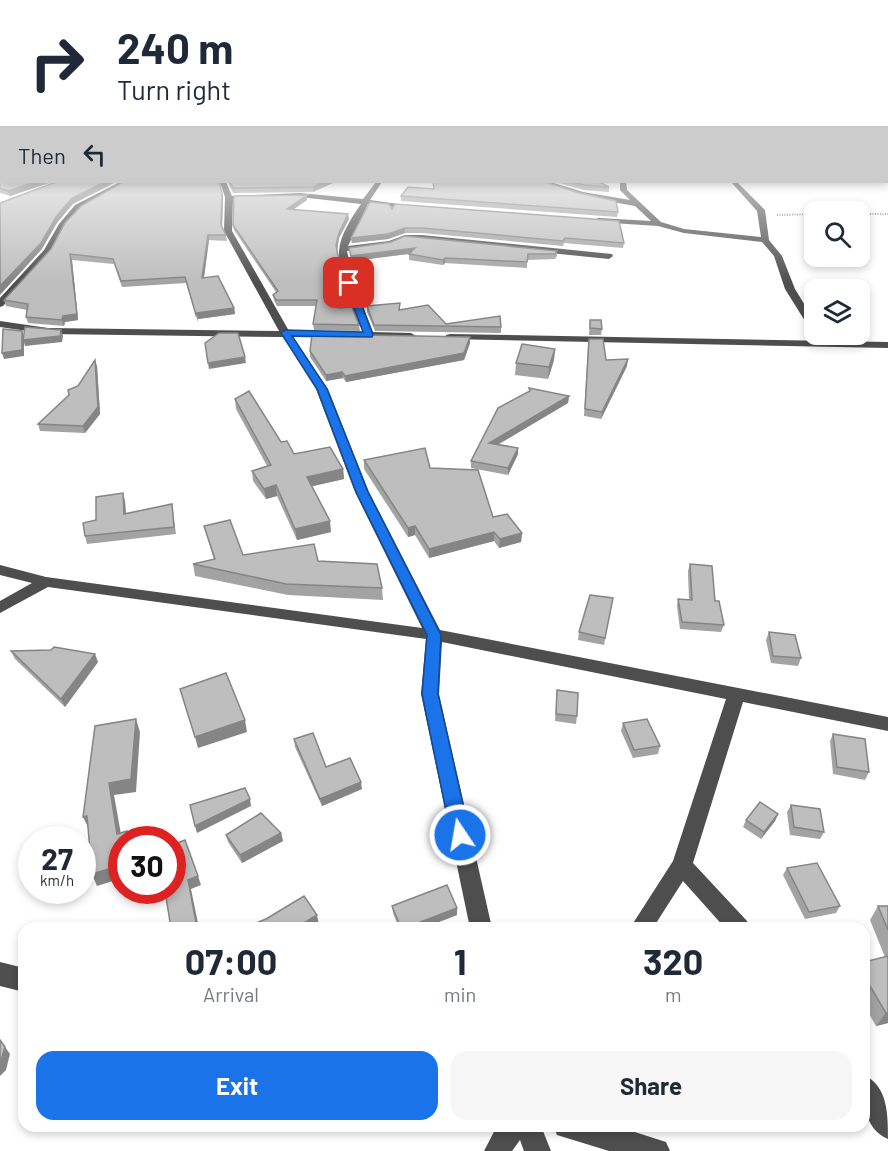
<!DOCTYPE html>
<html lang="en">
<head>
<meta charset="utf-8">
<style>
  :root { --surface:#fff; --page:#f6f6f7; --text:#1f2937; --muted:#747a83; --accent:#1a73e8 }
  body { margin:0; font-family:Barlow,sans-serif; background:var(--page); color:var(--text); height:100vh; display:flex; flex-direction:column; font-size:22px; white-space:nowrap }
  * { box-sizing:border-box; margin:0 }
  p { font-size:20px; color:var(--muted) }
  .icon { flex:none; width:33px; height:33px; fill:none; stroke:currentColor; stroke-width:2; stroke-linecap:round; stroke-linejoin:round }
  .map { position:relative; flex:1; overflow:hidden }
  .panel { position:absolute; left:18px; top:922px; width:852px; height:210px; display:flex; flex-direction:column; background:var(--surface); border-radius:18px; box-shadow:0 3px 9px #0003 }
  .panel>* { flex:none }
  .guide { position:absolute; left:0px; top:0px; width:888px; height:183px; box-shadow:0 3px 9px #0003; background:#fff; color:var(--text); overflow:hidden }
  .fabs { position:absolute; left:804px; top:201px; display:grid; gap:12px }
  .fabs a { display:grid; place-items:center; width:66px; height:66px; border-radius:12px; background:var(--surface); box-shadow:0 3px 9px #0003; font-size:30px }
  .speed { position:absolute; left:18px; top:826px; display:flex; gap:12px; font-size:30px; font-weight:700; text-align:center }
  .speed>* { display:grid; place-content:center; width:78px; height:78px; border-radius:50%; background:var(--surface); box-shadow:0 3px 9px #0003; line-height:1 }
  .speed small { font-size:15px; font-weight:400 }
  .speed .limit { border:9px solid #d22; background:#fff; color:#111 }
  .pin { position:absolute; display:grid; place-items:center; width:51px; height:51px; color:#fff; margin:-26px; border-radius:12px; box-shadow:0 3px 9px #0006 }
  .me { position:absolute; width:66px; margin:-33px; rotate:348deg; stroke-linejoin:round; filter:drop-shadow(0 0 4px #0008) }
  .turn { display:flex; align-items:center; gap:21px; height:126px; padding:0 18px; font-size:27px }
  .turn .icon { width:78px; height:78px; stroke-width:2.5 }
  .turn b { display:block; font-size:42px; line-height:51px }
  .then { display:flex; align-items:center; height:57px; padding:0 18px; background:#0003; gap:12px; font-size:22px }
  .eta { display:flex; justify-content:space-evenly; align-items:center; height:102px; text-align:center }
  .eta b { font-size:36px; font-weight:700; line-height:42px }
  .primary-button { display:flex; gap:12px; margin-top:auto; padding:12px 18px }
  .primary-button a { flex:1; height:69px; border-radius:18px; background:var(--accent); color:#fff; font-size:24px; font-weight:700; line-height:69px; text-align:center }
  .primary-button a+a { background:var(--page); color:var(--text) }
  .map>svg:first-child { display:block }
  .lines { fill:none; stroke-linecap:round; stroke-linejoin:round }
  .path { stroke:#707070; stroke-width:2; stroke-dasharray:1 1.5; stroke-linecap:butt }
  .minor { fill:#4e4e4e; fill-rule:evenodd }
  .wall { fill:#a3a3a3 }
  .shaded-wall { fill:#858585 }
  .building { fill:#bebebe; stroke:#858585; stroke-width:1.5 }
  .route { fill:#1a73e8; stroke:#114b97; stroke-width:1.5 }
</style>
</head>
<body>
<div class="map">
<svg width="888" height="1151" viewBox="0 0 888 1151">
  <rect width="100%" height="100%" fill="#fff"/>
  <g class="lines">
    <g class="path">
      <polyline points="860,214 888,214"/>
      <polyline points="777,215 814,214"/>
    </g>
    <g class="minor">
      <polygon points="120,182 127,182 81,209 65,227 51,253 3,306 0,307 0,298 44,250 59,224 75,205"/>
      <path d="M220 182H226L232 196 300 193 363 199 376 182H382L370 200 419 207 415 209 368 204 348 246 389 241 405 235H422L612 254 613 256 609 259 413 239 403 240 391 245 347 251 354 283 373 332 411 333 416 336 411 339 293 337 328 389 369 492 440 630 888 717V731L743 702 693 863 747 921 750 928H725L683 881 653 928H630L673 861 726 699 442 642 439 694 492 928H470L421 694 426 639 48 587 0 613V601L32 583 0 575V565L46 577 422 628 355 492 316 389 283 337 48 334 0 327V321L48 328 279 331 224 231 225 197ZM300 197 361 204C352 217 340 235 339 251 337 278 353 307 363 332L289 331 232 231 233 199Z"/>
      <polygon points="541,182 550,182 583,192 630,200 620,190 620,182 626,182 627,190 661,222 684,229 761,237 757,211 731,182 737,182 765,210 769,240 782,256 795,289 814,320 814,330 810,329 785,289 774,256 762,242 684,233 658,226 597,222 597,218 600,218 651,221 635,206 579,196"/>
      <polygon points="450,334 888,342 888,348 446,339 446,335"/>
      <polygon points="0,962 24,968 24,992 0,986"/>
      <path d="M864 1075C888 1086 888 1115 888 1139 862 1128 864 1099 864 1075Z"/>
      <polygon points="497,1126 541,1126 551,1151 524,1151 520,1140 512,1151 484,1151"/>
      <polygon points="553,1126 616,1126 666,1142 670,1151 609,1151 557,1135"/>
    </g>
  </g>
  <g class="wall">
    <polygon points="0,162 2,182 52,182 10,196 0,193"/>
    <polygon points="123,182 222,192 223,197 222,227 226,235 227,241 209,240 204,278 234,308 235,314 198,319 198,322 186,283 122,287 114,264 72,260 78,320 65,322 64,326 28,323 26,317 27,310 6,306 4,300"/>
    <polygon points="228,182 335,182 313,192 233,193"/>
    <polygon points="556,182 599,182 609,187 609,192 584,190"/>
    <polygon points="307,195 307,200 294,209 349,219 339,238 337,250 342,285 340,308 359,325 360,331 314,330 313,324 316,306 277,306 274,300 273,295 276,292 234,230 233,225"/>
    <polygon points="401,196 618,212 617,217 401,201"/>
    <polygon points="392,209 624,243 623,248 564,243 563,246 422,233 405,233 388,239 352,243 351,238"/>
    <polygon points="349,248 557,251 557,256 555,259 527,260 527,268 445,263 443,265 409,260 409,254 352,261"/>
    <polygon points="367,306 400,309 446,324 501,327 501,333 375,331 367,312"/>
    <polygon points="590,320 602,329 601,335 589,335"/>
    <polygon points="470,337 470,343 464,360 346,382 343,378 326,381 310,357 310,351"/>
    <polygon points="588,345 606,360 627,366 601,419 584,416"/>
    <polygon points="555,349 554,360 548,379 515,375 516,363"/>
    <polygon points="97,366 100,414 85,433 40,431 38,424 78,386"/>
    <polygon points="529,388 569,396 568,403 498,444 518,448 518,454 508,475 471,468 471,461 529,391"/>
    <polygon points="235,399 294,454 343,469 344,479 312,486 331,532 297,540 277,496 266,499 253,481 252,471 267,466 236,409"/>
    <polygon points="364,460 430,468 493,517 522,533 521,542 499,548 494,541 429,558 415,535 408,537 364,469"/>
    <polygon points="125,501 126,513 172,504 176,534 87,544 85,536 96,520"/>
    <polygon points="204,526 243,555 318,561 382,588 383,600 288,595 195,576 193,564 214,560"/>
    <polygon points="690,564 715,601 724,625 721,632 680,629 677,606 678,599 689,600 688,571"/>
    <polygon points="613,598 604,645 578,640 579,632"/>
    <polygon points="769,632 801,658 798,666 771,663 766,640"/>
    <polygon points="11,651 98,662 65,707 15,659"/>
    <polygon points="557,690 577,716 576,724 555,721"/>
    <polygon points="623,723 660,746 658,754 633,758 621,731"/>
    <polygon points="833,734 869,772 865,780 833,774 830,741"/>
    <polygon points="294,739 326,767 362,789 322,806 295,747"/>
    <polygon points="791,805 824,832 820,839 790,835 787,812"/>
    <polygon points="778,814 775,821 761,839 743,827 746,820"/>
    <polygon points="281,833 283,841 242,863 228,842 226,835"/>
    <polygon points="787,868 840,906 836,913 805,919 783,875"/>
    <polygon points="392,906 457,915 423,928 399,928 393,913"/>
    <polygon points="878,906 888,906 888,1023 876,1026 864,1005 864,962 885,957 870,920"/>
  </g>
  <g class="shaded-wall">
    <polygon points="36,182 52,182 10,196 8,191"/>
    <polygon points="105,182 116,182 73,204 57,223 42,249 0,295 0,286 72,198"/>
    <polygon points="324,182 335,182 313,192 313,187"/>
    <polygon points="222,192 223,197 222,231 221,225"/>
    <polygon points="307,195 307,200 287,214 287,209"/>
    <polygon points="348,214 349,219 339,238 337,251 336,245 339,233"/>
    <polygon points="405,228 405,233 388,239 352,243 351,238"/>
    <polygon points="208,235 209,240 203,284 202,278"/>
    <polygon points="415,248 415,253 352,261 351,256"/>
    <polygon points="70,254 72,260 78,320 65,322 64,326 62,320"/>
    <polygon points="445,258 445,263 443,265 443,260"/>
    <polygon points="234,308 235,314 198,319 198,322 197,313"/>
    <polygon points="61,330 63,336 62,342 25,346 24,342 24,356 4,359 2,353 22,331 24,337"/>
    <polygon points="470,337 470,343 464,360 346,382 345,376"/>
    <polygon points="555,349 554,360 548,379 549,367"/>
    <polygon points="245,357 246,363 209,369 208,363"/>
    <polygon points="628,359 627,366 601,419 602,412"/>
    <polygon points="95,360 97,366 100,414 85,433 83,426"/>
    <polygon points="342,372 343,378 326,381 326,375"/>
    <polygon points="569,396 568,403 489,450 489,443"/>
    <polygon points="518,448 518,454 508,475 508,468"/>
    <polygon points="343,469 344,479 309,487 307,477"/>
    <polygon points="276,485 277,496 266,499 264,489"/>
    <polygon points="123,493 125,501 126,521 124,514"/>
    <polygon points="330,521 331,532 297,540 295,529"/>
    <polygon points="415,526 415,535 408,537 408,528"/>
    <polygon points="494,532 494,541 429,558 429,549"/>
    <polygon points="522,533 521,542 499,548 500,539"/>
    <polygon points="95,654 98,662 65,707 61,699"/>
    <polygon points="136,719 140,732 136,792 114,795 122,840 117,834 109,783"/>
    <polygon points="245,720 247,732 198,748 195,737"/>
    <polygon points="361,782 362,789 322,806 320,799"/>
    <polygon points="250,799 251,806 197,833 195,826"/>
    <polygon points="778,814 775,821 761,839 764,832"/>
    <polygon points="87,816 89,829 83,817"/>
    <polygon points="281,833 283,841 242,863 240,855"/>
    <polygon points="122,865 122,878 97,886 92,874"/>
    <polygon points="198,876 201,885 191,889 199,928 197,928 188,880"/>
    <polygon points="457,908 457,915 423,928 405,928"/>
    <polygon points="317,915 319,925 313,928 296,928"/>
    <polygon points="886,1013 888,1013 888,1023 876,1026"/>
    <polygon points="0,1040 10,1054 6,1070 0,1076"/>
  </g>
  <g class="building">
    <rect x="0" y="140" width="2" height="15"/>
    <polygon points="0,162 2,162 2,182 36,182 8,191 0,188"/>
    <polygon points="56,182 105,182 72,198 56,217 41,243 0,286 0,203"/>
    <polygon points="123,182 219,182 222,192 221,225 226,235 208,235 202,278 218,276 234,308 197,313 196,315 185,277 121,281 113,259 70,254 77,314 63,316 62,320 26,317 28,304 4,300 51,249 65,223 81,206"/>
    <polygon points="230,182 324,182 313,187 233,188"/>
    <polygon points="433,182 546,182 579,193 616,201 618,212 401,196 408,187 434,189"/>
    <polygon points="572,182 599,182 609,187 584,185"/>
    <polygon points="307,195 287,209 348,214 339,233 336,245 342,279 339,308 352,307 359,325 313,324 317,300 276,300 273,295 278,291 233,225 234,196"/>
    <polygon points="370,202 389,204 392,209 395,204 619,221 624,243 565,238 563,241 422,228 405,228 388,234 351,238"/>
    <polygon points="405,236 557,251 555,254 528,254 527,262 445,258 443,260 409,254 415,248 351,256 349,248 391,242"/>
    <polygon points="400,303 399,310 428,305 446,324 500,316 501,327 374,325 367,306"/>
    <polygon points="590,320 601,320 602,329 590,328"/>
    <polygon points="25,327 61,330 60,336 23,340"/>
    <polygon points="3,329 22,331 22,350 2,353"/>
    <polygon points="219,333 238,333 245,357 208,363 205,343"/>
    <polygon points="312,334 470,337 464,353 345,376 342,372 326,375 310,351"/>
    <polygon points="589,339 603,339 606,360 628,359 602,412 585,409"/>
    <polygon points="522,344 555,349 549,367 516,363"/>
    <polygon points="95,360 98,407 83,426 38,424 69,395 68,390 78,386"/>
    <polygon points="529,388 569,396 489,443 518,448 508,468 471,461 498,408 530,391"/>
    <polygon points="249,391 281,442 287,441 294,454 330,447 343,469 307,477 330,521 295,529 276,485 264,489 252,471 271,465 235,399"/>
    <polygon points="425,448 430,468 478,470 493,517 507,514 522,533 500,539 494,532 429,549 415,526 408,528 364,460"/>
    <polygon points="123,493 124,514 172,504 174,527 85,536 83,523 96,520 96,497"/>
    <polygon points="230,520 243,555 314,544 318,561 377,564 382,588 286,584 193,564 215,559 204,526"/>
    <polygon points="690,564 712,566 715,601 719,601 724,625 682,622 678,599 692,600"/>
    <polygon points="590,595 613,598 605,638 579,632"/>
    <polygon points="769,632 795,635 801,658 773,656"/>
    <polygon points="54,647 95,654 61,699 11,651 51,650"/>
    <polygon points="226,673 245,720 195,737 180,689"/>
    <polygon points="557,690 578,693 577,716 556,714"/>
    <polygon points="136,719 131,779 109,783 117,834 127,831 128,840 122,840 122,865 92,874 87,816 83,817 95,726"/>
    <polygon points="647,719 660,746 634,750 623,723"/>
    <polygon points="313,733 326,767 350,758 361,782 320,799 294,739"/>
    <polygon points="833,734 865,739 869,772 837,767"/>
    <polygon points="245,788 250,799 195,826 190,805"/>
    <polygon points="760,802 778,814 764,832 746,820"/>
    <polygon points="791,805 820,809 824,832 794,827"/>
    <polygon points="261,813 281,833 240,855 226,835"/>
    <polygon points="185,840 198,876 188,880 197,928 171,928 165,891 172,891 172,845"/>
    <polygon points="817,863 840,906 809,912 787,868"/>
    <polygon points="447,885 457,908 405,928 401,928 392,906"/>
    <polygon points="304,896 317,915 296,928 243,928 266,919"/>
    <polygon points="878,906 888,906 888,930"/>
    <polygon points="888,956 888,1013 886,1013 864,976 864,962"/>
    <polygon points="0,1040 5,1047 0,1064"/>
  </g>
  <linearGradient id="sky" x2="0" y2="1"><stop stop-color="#89aaca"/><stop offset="0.43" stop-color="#fff"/><stop offset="1" stop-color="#fff" stop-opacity="0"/></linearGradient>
  <rect width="888" height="283" fill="url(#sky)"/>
  <polygon class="route" points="349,280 353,283 373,335 372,337 292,336 327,389 368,492 441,635 438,694 470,835 467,840 460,843 454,840 451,835 422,694 427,635 356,492 317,389 281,333 285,330 363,332 345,283"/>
</svg>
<div class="fabs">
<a><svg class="icon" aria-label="search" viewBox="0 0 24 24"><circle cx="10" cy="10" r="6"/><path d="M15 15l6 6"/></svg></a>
<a><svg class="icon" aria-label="layers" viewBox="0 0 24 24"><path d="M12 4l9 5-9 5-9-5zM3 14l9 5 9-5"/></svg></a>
</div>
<div class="speed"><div>27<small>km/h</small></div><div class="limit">30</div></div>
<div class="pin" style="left:349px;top:283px;background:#d93025"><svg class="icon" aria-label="arrive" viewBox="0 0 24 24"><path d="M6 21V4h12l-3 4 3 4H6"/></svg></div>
<svg class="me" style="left:460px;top:835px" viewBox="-20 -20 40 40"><circle r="17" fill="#1a73e8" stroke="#fff" stroke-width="3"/><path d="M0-11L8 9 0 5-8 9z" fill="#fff"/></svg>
<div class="guide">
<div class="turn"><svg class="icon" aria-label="right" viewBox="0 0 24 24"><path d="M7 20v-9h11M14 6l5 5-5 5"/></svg><div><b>240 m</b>Turn right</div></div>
<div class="then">Then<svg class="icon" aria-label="left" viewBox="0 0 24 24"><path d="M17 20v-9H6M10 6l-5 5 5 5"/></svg></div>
</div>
<section class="panel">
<div class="eta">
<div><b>07:00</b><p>Arrival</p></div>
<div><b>1</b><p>min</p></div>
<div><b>320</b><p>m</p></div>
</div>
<div class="primary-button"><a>Exit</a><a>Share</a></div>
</section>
</div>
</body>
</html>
